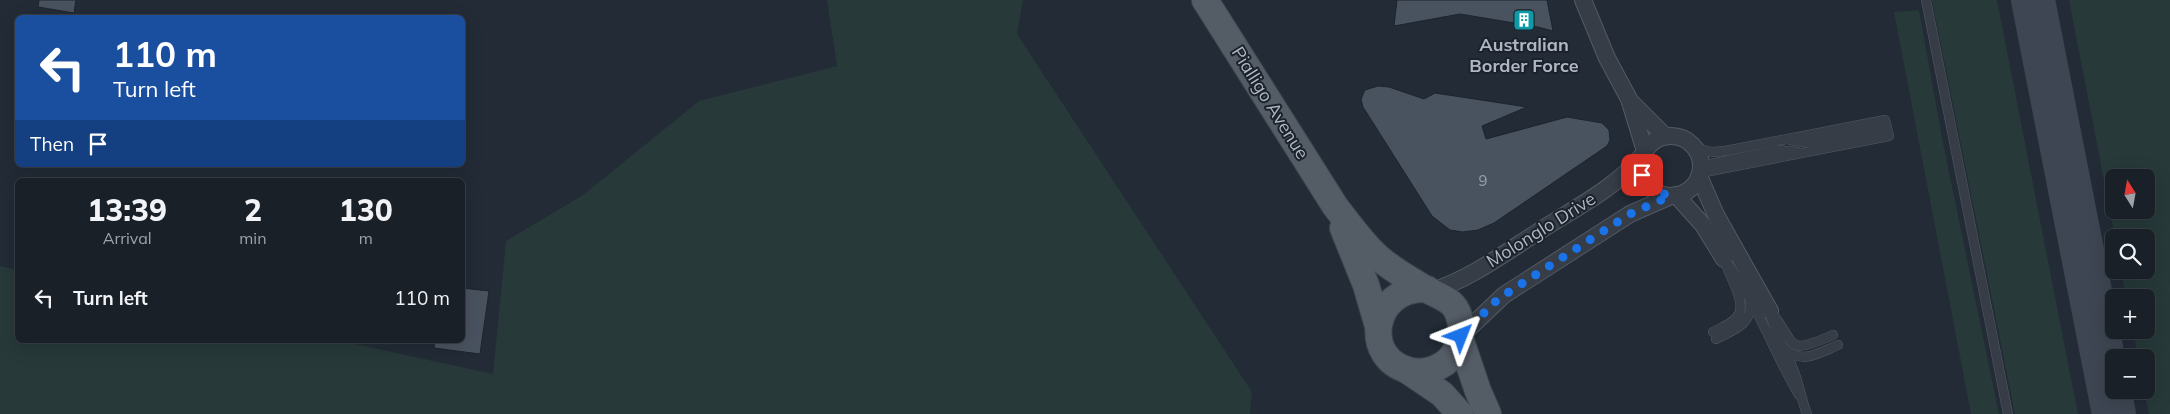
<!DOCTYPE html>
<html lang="en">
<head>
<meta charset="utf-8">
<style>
  :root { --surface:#1a2028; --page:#232830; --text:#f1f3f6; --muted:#9fa3a8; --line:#383e45 }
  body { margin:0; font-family:Mulish,sans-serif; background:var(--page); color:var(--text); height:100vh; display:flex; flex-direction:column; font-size:19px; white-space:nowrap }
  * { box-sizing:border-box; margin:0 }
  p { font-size:16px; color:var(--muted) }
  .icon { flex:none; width:28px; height:28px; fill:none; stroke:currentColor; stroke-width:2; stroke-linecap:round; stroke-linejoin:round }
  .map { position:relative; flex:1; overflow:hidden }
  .sheet { position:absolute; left:15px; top:178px; width:450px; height:165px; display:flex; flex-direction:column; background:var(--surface); border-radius:8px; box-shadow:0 5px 20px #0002,0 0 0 1px var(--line) }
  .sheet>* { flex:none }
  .guide { position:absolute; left:15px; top:15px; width:450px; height:152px; border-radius:8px; box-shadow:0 5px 20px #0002,0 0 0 1px var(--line); background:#1a4fa0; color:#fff; overflow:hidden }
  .needle { width:32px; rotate:349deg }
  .buttons { position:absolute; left:2105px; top:169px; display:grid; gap:10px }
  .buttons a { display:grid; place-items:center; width:50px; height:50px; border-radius:8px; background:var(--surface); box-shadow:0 5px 20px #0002,0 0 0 1px var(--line); font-size:25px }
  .pin { position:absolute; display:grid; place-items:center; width:42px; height:42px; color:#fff; margin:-21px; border-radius:10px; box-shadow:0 2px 8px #0006 }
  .me { position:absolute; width:55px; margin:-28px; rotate:45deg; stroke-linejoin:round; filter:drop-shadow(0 0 4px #0008) }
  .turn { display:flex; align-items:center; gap:18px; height:105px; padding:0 15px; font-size:22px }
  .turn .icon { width:65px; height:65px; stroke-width:2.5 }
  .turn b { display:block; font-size:35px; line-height:42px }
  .then { display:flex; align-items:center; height:48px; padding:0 15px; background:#0003; gap:10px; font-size:19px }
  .eta { display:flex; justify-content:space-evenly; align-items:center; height:85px; text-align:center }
  .eta b { font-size:30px; font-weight:800; line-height:35px }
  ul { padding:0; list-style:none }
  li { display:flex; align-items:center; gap:15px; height:70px; padding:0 15px }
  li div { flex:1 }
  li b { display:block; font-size:19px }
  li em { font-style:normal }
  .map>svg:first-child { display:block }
  .green { fill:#273939; fill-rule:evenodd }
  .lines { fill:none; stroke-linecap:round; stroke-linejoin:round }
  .taxiway { stroke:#3d4652; stroke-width:44 }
  .building { fill:#49525f; stroke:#1d242d }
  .lane-casing { stroke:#535a64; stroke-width:10 }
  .street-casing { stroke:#535a64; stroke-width:18 }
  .primary-casing { stroke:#3f4650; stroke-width:28 }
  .lane { stroke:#363d46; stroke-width:9 }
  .street { stroke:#363d46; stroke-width:16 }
  .primary { stroke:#545c66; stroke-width:26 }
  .route { stroke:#1a73e8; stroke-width:9; stroke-dasharray:0 16.2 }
  .labels { text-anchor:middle; stroke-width:4; stroke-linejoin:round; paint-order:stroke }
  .number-label { font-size:15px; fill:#969eaa }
  .poi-label { font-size:18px; font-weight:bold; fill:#b0b7c3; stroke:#1b222b }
  .street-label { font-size:18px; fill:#b0b7c3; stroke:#1b222b }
</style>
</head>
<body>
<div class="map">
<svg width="2170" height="414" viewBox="0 0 2170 414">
  <rect width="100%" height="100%" fill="#222b36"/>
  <g class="green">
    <polygon points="827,0 1023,0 1017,34 1252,392 1250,414 0,414 0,266 17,270 18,340 337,340 493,374 506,241 583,195 699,101 837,66"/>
    <polygon points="1932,0 1997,0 2078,414 2015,414"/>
    <path d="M2069 0H2170V414H2149L2144 390H2146V358L2138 357 2133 330H2146V298L2126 297 2121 270H2146V238L2115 237ZM2114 178H2146V210H2114Z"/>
    <polygon points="1919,10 1943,143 1999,414 1971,414 1894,12"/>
  </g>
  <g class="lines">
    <polyline class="taxiway" points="2033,0 2114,414"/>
  </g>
  <g class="building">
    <polygon points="39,0 76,0 74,13 38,7"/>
    <polygon points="1397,0 1547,0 1553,31 1538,27 1460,14 1394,26"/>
    <polygon points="1378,86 1389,87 1424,99 1435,93 1527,107 1482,126 1486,139 1567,117 1602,123 1609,130 1610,140 1607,146 1494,223 1478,230 1463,232 1450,230 1432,216 1363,107 1361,99 1365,90"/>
    <polygon points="462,288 489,291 480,354 434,348 435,340 462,340"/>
  </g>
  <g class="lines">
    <g class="lane-casing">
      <g id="lane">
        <polyline points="1926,0 2008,414"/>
        <polyline points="1790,140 1809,143 1887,128"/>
        <polyline points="1695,148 1712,152 1725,151 1885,120 1889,136 1700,173"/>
        <polyline points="1701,166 1777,150 1797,152"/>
        <path d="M1724 259C1756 300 1773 351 1799 395"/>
        <path d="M1770 311C1773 332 1786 349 1793 369 1799 383 1801 399 1807 414"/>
        <path d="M1770 311C1799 344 1782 357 1833 335"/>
        <path d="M1713 332C1720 328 1732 324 1737 317 1748 305 1730 278 1726 264"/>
        <path d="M1716 339C1732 331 1753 324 1750 302"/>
        <path d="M1786 350C1803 364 1819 353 1838 345"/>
      </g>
    </g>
    <g class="street-casing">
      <g id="street">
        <polyline points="1583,0 1607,58 1629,99 1645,151"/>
        <polyline points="1632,103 1665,136"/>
        <circle cx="1671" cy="166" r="30"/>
        <polyline points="1699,176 1716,215 1770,311"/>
        <polyline points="1676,195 1703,225 1724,259"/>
        <path d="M1432 291C1472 278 1506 252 1541 230 1577 207 1615 188 1642 156"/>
        <polyline points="1461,336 1504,295 1630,214 1671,196"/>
      </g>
    </g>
    <g class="primary-casing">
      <g id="primary">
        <path d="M1205 0 1335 206C1349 224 1362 243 1379 258 1393 270 1409 279 1424 288 1443 299 1458 299 1461 326 1462 340 1456 355 1445 363 1435 370 1423 373 1412 371 1360 361 1371 286 1427 289"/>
        <polyline points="1343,228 1366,285 1378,326"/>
        <polyline points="1460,338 1478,391 1488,414"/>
        <polyline points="1405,369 1442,394 1460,414"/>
      </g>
    </g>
    <use href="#lane" class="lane"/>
    <use href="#street" class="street"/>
    <use href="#primary" class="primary"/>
  </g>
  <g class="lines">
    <polyline class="route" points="1461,336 1498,299 1630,214 1670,196 1653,190 1642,175"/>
  </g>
  <defs>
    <g id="building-square" transform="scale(1.125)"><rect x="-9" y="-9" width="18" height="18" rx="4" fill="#0f9aa8" stroke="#1b222b"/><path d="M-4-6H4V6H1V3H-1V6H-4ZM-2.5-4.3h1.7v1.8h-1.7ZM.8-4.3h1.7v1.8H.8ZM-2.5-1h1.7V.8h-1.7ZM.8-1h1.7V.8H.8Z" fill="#fff"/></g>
  </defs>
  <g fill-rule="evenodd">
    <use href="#building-square" x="1524" y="20"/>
  </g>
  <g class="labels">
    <g class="number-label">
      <text x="1483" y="186">9</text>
    </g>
    <g class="poi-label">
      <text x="1524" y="51">Australian<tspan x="1524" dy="21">Border Force</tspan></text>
    </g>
    <g class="street-label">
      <text transform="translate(1270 103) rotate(58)" y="6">Pialligo Avenue</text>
      <text transform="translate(1541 230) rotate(-32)" y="6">Molonglo Drive</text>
    </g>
  </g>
</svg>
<div class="buttons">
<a><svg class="needle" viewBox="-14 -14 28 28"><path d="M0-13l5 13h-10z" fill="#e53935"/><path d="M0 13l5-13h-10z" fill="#9fa3a8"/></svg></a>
<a><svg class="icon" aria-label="search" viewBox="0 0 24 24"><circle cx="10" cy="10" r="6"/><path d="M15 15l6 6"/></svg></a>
<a>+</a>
<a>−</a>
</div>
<div class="pin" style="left:1642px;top:175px;background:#d93025"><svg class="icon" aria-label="arrive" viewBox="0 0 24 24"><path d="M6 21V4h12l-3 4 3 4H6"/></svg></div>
<svg class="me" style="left:1461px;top:336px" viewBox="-20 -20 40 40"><path d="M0-17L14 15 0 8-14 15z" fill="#1a73e8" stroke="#fff" stroke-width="4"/></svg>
<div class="guide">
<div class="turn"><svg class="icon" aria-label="left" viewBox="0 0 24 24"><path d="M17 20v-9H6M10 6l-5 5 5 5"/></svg><div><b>110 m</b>Turn left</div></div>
<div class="then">Then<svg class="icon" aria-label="arrive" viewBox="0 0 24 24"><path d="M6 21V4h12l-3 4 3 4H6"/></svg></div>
</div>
<section class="sheet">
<div class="eta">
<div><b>13:39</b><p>Arrival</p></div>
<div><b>2</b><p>min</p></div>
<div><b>130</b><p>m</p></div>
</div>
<ul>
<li><svg class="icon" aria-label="left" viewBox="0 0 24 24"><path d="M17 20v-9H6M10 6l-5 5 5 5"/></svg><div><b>Turn left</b></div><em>110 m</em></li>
</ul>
</section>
</div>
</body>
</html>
